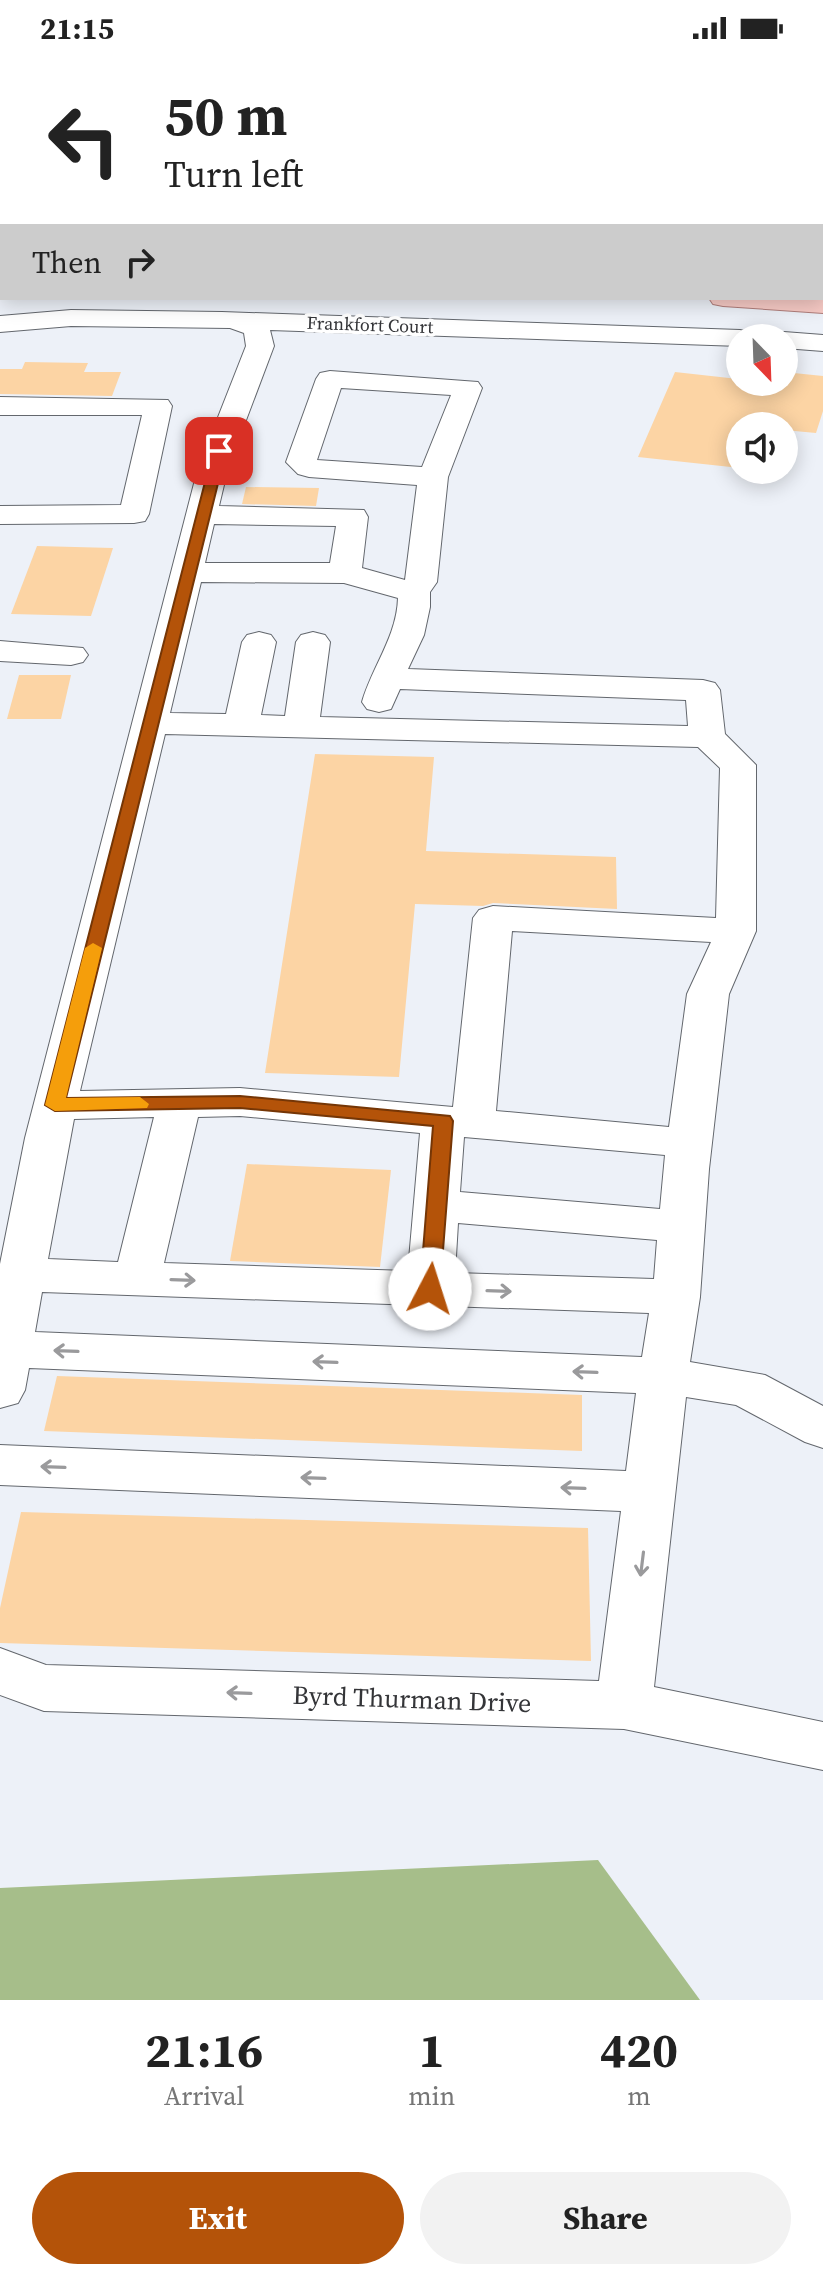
<!DOCTYPE html>
<html lang="en">
<head>
<meta charset="utf-8">
<style>
  :root { --surface:#fff; --page:#f2f2f2; --text:#222; --muted:#767676; --accent:#b45309 }
  body { margin:0; font-family:"Source Serif 4",serif; background:var(--page); color:var(--text); height:100vh; display:flex; flex-direction:column; font-size:30px; white-space:nowrap }
  * { box-sizing:border-box; margin:0 }
  p { font-size:26px; color:var(--muted) }
  .icon { flex:none; width:44px; height:44px; fill:none; stroke:currentColor; stroke-width:2; stroke-linecap:round; stroke-linejoin:round }
  .map { position:relative; height:1944px; overflow:hidden }
  .sheet { display:flex; flex-direction:column; background:var(--surface); flex:1 }
  .sheet>* { flex:none }
  .top-card { position:absolute; left:0px; top:0px; width:824px; height:244px; box-shadow:0 4px 20px #0003; background:#fff; color:var(--text); overflow:hidden }
  .needle { width:52px; rotate:157deg }
  .buttons { position:absolute; left:726px; top:268px; display:grid; gap:16px }
  .buttons a { display:grid; place-items:center; width:72px; height:72px; border-radius:50%; background:var(--surface); box-shadow:0 4px 20px #0003; font-size:40px }
  .pin { position:absolute; display:grid; place-items:center; width:68px; height:68px; color:#fff; margin:-34px; border-radius:16px; box-shadow:0 4px 12px #0006 }
  .me { position:absolute; width:88px; margin:-44px; rotate:5deg; stroke-linejoin:round; filter:drop-shadow(0 0 6px #0008) }
  .turn { display:flex; align-items:center; gap:28px; height:168px; padding:0 32px; font-size:36px }
  .turn .icon { width:104px; height:104px; stroke-width:2.5 }
  .turn b { display:block; font-size:56px; line-height:68px }
  .then { display:flex; align-items:center; height:76px; padding:0 32px; background:#0003; gap:16px; font-size:30px }
  .eta { display:flex; justify-content:space-evenly; align-items:center; height:136px; text-align:center }
  .eta b { font-size:48px; font-weight:700; line-height:56px }
  .primary-button { display:flex; gap:16px; margin-top:auto; padding:16px 32px }
  .primary-button a { flex:1; height:92px; border-radius:48px; background:var(--accent); color:#fff; font-size:32px; font-weight:700; line-height:92px; text-align:center }
  .primary-button a+a { background:var(--page); color:var(--text) }
  .status { display:flex; justify-content:space-between; align-items:center; height:56px; padding:0 40px; background:var(--surface); direction:ltr }
  .status svg { height:22px; fill:currentColor }
  .map>svg:first-child { display:block }
  .forest { fill:#a6be8a }
  .lines { fill:none; stroke-linecap:round; stroke-linejoin:round }
  .stream { stroke:#88cde4; stroke-width:6 }
  .building { fill:#fcd4a4 }
  .minor-casing { stroke:#63676d; stroke-width:2 }
  .major-casing { stroke:#b07e7b; stroke-width:2 }
  .minor { fill:#fff; fill-rule:evenodd }
  .major { fill:#f7cac5; fill-rule:evenodd }
  .oneway { stroke:#9a9a9c }
  .route { fill:#b45309; stroke:#753606; stroke-width:2 }
  .slow { fill:#f59e0b }
  .labels { text-anchor:middle; stroke-width:7; stroke-linejoin:round; paint-order:stroke }
  .far-street-label { font-size:18px; fill:#343538; stroke:#fff }
  .near-street-label { font-size:26px; fill:#343538; stroke:#fff }
</style>
</head>
<body>
<div class="status"><b>21:15</b><svg viewBox="0 0 49 12"><path d="M0 12V9h3v3zM5 12V6h3v6zM10 12V3h3v9zM15 12V0h3v12zM26 1h20v11H26zM47 4h2v5h-2z"/></svg></div>
<div class="map">
<svg width="823" height="1944" viewBox="0 0 823 1944">
  <rect width="100%" height="100%" fill="#edf1f8"/>
  <polygon class="forest" points="598,1804 700,1944 0,1944 0,1832"/>
  <g class="lines">
    <polyline class="stream" points="62,0 68,2"/>
  </g>
  <g class="building">
    <polygon points="25,306 88,307 84,316 121,316 112,340 0,338 0,313 22,313"/>
    <polygon points="675,316 738,323 740,319 740,326 784,326 784,316 823,320 823,355 816,377 784,374 784,370 740,370 740,412 638,401"/>
    <polygon points="246,431 319,432 316,450 242,448"/>
    <polygon points="37,490 113,492 91,560 11,558"/>
    <polygon points="19,619 71,619 61,663 7,663"/>
    <polygon points="315,698 434,701 426,795 616,801 617,853 493,847 483,850 415,848 399,1021 265,1017"/>
    <polygon points="247,1108 391,1114 380,1211 230,1205"/>
    <polygon points="57,1320 582,1339 582,1395 44,1375"/>
    <polygon points="21,1456 588,1472 591,1605 0,1587 0,1552"/>
  </g>
  <g class="lines">
    <g class="minor-casing">
      <g id="minor">
        <polygon points="0,0 24,0 2,2 2,7"/>
        <polygon points="125,0 146,0 147,2 126,2"/>
        <rect x="436" y="0" width="20" height="2"/>
        <rect x="478" y="0" width="20" height="2"/>
        <rect x="575" y="0" width="20" height="2"/>
        <polygon points="2,62 2,76 0,77 0,63"/>
        <polygon points="0,99 2,100 0,116"/>
        <path d="M71 254 222 256 740 274 749 276 753 282H740V290L270 274 274 290 228 412 219 450 364 454 368 461 362 512 405 524 417 429 309 421 298 418 286 406 316 323 320 317 330 315 478 326 482 332 448 421 437 526 430 536V551L424 579 408 613 703 624 715 627 720 634 725 678 756 709V875L729 938 709 1113 700 1241 690 1306 765 1319 823 1350V1392L805 1386 736 1349 686 1341 654 1631 823 1666V1714L624 1673 44 1655 0 1639V1592L46 1609 599 1625 621 1455 0 1429V1389L626 1415 636 1337 29 1312 25 1334 18 1347 0 1352V1208L25 1082 198 412 246 290 244 277 230 272 71 270 0 276V260ZM341 332 451 339 422 411 317 404ZM214 468 336 470 330 507H205ZM201 526 344 527 398 542C397 580 372 611 362 646L367 653 379 656 391 653 400 633 686 644 688 670 320 661 330 586 325 579 313 576 301 579 296 586 285 660 261 659 276 586 271 579 259 576 247 579 242 586 226 658 170 657ZM165 678 698 691 720 712 716 862 493 850 479 854 473 862 453 1051 240 1032 80 1035ZM512 875 711 886 687 938 669 1071 496 1055ZM240 1060 420 1077 408 1215 164 1207 198 1061ZM154 1061 118 1206 48 1203 74 1063ZM464 1081 665 1099 660 1153 460 1136ZM458 1167 657 1184 654 1223 455 1217ZM42 1236 649 1257 642 1301 35 1276Z"/>
        <polygon points="784,276 823,279 823,295 784,292 784,282 772,282"/>
        <polygon points="0,341 168,344 172,350 149,458 145,465 134,467 0,468 0,450 121,449 142,359 0,359"/>
        <polygon points="0,585 83,592 88,599 83,606 71,609 0,605"/>
      </g>
    </g>
    <g class="major-casing">
      <g id="major">
        <rect x="0" y="210" width="2" height="16"/>
        <polygon points="823,241 823,257 723,250 713,248 709,242"/>
      </g>
    </g>
    <use href="#minor" class="minor"/>
    <use href="#major" class="major"/>
  </g>
  <defs><path id="oneway-shaft" d="M-6 0H5M1.5-3L5.5 0L1.5 3" fill="none" stroke-width="1.6" stroke-linecap="round" stroke-linejoin="round" transform="scale(2)"/></defs>
  <g class="oneway">
    <use href="#oneway-shaft" transform="translate(183 1224) rotate(2)"/>
    <use href="#oneway-shaft" transform="translate(499 1235) rotate(2)"/>
    <use href="#oneway-shaft" transform="translate(66 1295) rotate(-178)"/>
    <use href="#oneway-shaft" transform="translate(325 1306) rotate(-178)"/>
    <use href="#oneway-shaft" transform="translate(585 1316) rotate(-178)"/>
    <use href="#oneway-shaft" transform="translate(53 1411) rotate(-178)"/>
    <use href="#oneway-shaft" transform="translate(313 1422) rotate(-178)"/>
    <use href="#oneway-shaft" transform="translate(573 1432) rotate(-178)"/>
    <use href="#oneway-shaft" transform="translate(642 1508) rotate(97)"/>
    <use href="#oneway-shaft" transform="translate(239 1637) rotate(-178)"/>
  </g>
  <polygon class="route" points="219,391 226,395 66,1042 240,1040 450,1060 453,1065 440,1233 437,1238 423,1238 420,1233 433,1070 240,1052 55,1055 45,1049 213,395"/>
  <polygon class="slow" points="93,887 102,892 66,1042 140,1041 149,1048 147,1052 55,1055 45,1049 85,892"/>
  <g class="labels">
    <g class="far-street-label">
      <text transform="translate(370 269) rotate(2)" y="6">Frankfort Court</text>
    </g>
    <g class="near-street-label">
      <text transform="translate(412 1643) rotate(2)" y="9">Byrd Thurman Drive</text>
    </g>
  </g>
</svg>
<div class="buttons">
<a><svg class="needle" viewBox="-14 -14 28 28"><path d="M0-13l5 13h-10z" fill="#e53935"/><path d="M0 13l5-13h-10z" fill="#767676"/></svg></a>
<a><svg class="icon" aria-label="sound" viewBox="0 0 24 24"><path d="M4 9h4l5-4v14l-5-4H4zM17 9q2 3 0 6"/></svg></a>
</div>
<div class="pin" style="left:219px;top:395px;background:#d93025"><svg class="icon" aria-label="arrive" viewBox="0 0 24 24"><path d="M6 21V4h12l-3 4 3 4H6"/></svg></div>
<svg class="me" style="left:430px;top:1233px" viewBox="-20 -20 40 40"><circle r="19" fill="#fff"/><path d="M0-13L10 11 0 6-10 11z" fill="#b45309"/></svg>
<div class="top-card">
<div class="turn"><svg class="icon" aria-label="left" viewBox="0 0 24 24"><path d="M17 20v-9H6M10 6l-5 5 5 5"/></svg><div><b>50 m</b>Turn left</div></div>
<div class="then">Then<svg class="icon" aria-label="right" viewBox="0 0 24 24"><path d="M7 20v-9h11M14 6l5 5-5 5"/></svg></div>
</div>
</div>
<section class="sheet">
<div class="eta">
<div><b>21:16</b><p>Arrival</p></div>
<div><b>1</b><p>min</p></div>
<div><b>420</b><p>m</p></div>
</div>
<div class="primary-button"><a>Exit</a><a>Share</a></div>
</section>
</body>
</html>
